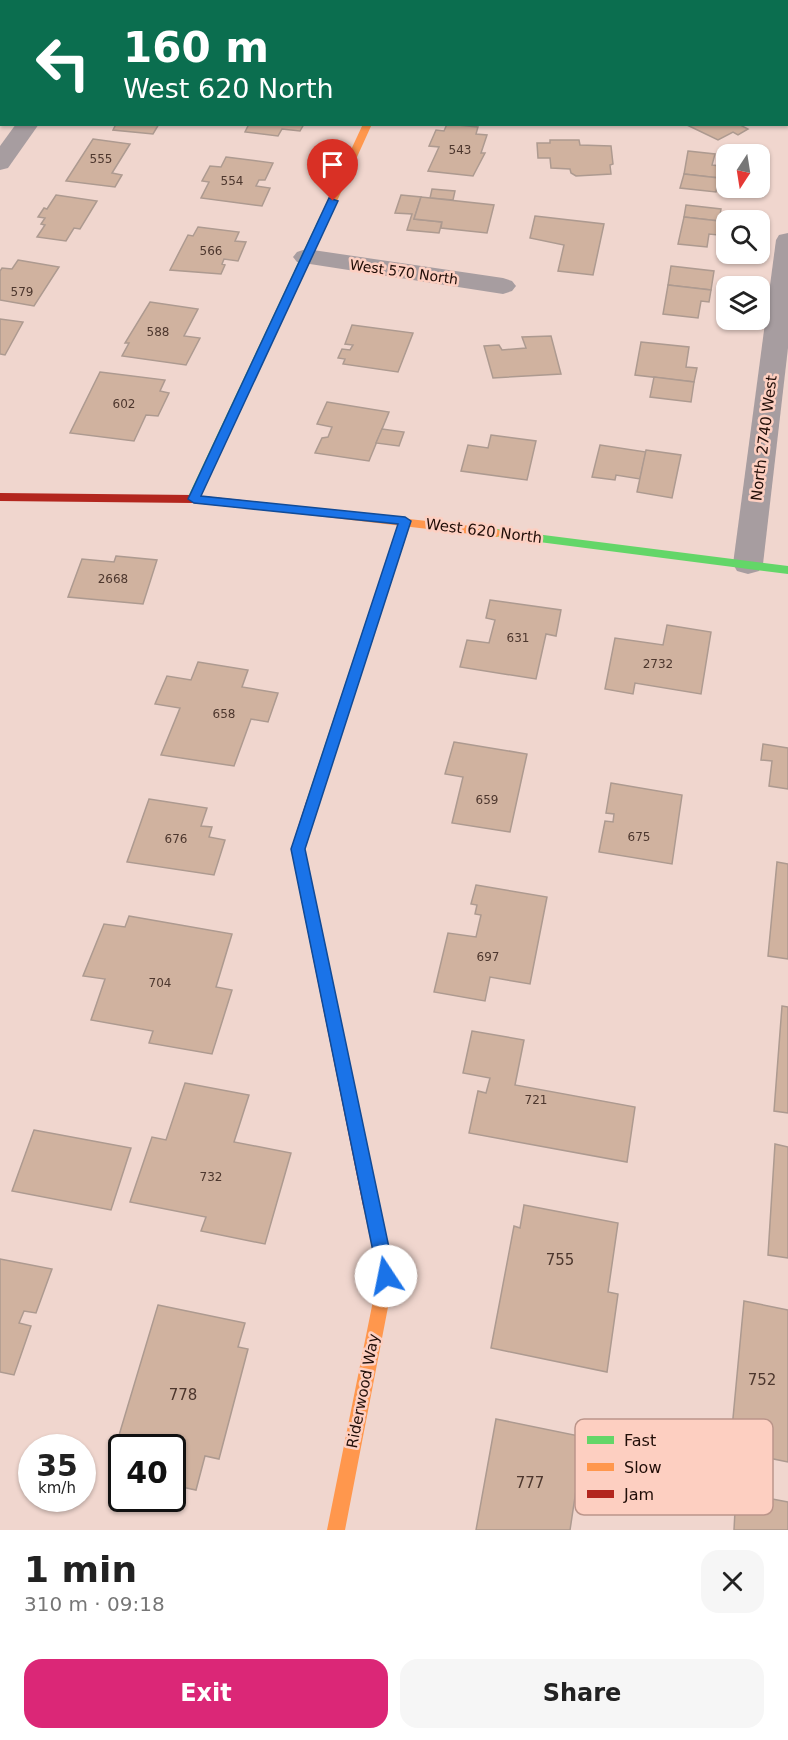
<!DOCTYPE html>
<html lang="en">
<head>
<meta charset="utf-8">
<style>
  :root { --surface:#fff; --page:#f6f6f6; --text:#222; --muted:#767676; --accent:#db2777 }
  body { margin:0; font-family:"DejaVu Sans",sans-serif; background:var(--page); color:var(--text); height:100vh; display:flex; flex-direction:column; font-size:22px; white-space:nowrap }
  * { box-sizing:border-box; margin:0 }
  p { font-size:20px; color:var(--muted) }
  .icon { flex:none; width:33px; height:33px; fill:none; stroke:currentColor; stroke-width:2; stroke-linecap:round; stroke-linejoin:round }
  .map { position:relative; height:1530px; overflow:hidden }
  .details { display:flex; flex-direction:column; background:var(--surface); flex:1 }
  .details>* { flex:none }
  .hud { position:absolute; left:0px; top:0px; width:789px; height:126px; box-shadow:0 2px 4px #0004; background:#0b6e4f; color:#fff; overflow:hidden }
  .needle { width:39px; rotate:192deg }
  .tools { position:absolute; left:716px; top:144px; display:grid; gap:12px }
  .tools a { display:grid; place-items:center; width:54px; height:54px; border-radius:12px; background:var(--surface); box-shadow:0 2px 4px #0004; font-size:30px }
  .speed { position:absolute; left:18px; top:1434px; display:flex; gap:12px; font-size:30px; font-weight:700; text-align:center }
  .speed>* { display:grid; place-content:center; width:78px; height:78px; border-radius:50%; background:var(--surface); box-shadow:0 2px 4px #0004; line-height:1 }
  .speed small { font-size:15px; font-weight:400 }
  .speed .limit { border:3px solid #111; border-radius:9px; background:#fff; color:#111 }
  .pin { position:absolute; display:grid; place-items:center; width:51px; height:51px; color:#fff; margin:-62px -26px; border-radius:50% 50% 50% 0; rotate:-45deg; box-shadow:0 0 6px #0007 }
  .pin .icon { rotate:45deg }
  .me { position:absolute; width:66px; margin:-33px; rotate:349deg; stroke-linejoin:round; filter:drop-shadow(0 0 4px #0008) }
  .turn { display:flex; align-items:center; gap:21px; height:126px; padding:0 24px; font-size:27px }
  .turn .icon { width:78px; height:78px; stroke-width:2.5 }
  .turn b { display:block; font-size:42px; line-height:51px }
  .round { display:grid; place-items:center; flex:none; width:63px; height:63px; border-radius:18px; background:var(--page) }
  .head { display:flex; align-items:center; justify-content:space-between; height:102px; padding:0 24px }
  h1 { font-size:36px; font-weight:600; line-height:45px }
  .action { display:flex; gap:12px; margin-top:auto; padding:12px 24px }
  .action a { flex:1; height:69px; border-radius:18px; background:var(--accent); color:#fff; font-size:24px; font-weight:600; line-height:69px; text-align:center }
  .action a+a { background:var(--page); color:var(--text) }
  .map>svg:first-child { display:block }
  .building { fill:#d0b29f; stroke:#ad9a90; stroke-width:1.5 }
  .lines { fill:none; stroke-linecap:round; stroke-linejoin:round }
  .street { fill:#a79da0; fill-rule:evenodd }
  .fast { fill:#63d668; fill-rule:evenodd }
  .slow { fill:#ff974d; fill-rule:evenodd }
  .jam { fill:#b3261e; fill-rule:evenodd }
  .route { fill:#1a73e8; stroke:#114b97; stroke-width:1.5 }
  .labels { text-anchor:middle; stroke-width:5; stroke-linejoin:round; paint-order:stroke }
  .number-label { font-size:12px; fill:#4d372e }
  .far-street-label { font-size:14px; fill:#210e08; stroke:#fdcfc1 }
  .street-label { font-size:15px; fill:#210e08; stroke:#fdcfc1 }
  .near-number-label { font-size:15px; fill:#4d372e }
  .key { fill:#fdcfc1; stroke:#bb958a; stroke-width:1.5 }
  .key-label { font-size:16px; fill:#210e08 }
</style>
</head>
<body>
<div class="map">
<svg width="788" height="1530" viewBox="0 0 788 1530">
  <rect width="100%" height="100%" fill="#f0d6ce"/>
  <g class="building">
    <polygon points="304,0 368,0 370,2 303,2"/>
    <polygon points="116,124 159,124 153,134 113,130"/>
    <polygon points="249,124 304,124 300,131 282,129 278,136 245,132"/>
    <polygon points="447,124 478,127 476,134 487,135 481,153 485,153 473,176 428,171 439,147 429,146 436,130 444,131"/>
    <polygon points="745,124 742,126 748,129 738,135 733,132 718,140 687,125"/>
    <polygon points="93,139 130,144 112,173 122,175 115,187 66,181"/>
    <polygon points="550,140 579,140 580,145 611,146 613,164 610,165 611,174 576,176 571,173 570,169 551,168 550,158 538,158 537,143 550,143"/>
    <polygon points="688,151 715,154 712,165 721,166 719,178 684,174"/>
    <polygon points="226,157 273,163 265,180 259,180 256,186 270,188 262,206 201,198 209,182 202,181 210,166 221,167"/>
    <polygon points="684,174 719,178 716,192 680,188"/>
    <polygon points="432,189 455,191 453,200 430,198"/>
    <polygon points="56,195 97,201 80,229 74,228 66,241 37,237 45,225 41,224 45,218 38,217 44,208 47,209"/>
    <polygon points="401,195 421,197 414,219 442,222 439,233 407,230 412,214 395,213"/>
    <polygon points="421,197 494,205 487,233 441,228 442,222 414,219"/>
    <polygon points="686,205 721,209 719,221 684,217"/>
    <polygon points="535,216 604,224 593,275 558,271 564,245 530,238"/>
    <polygon points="684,217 719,221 718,235 709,234 707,247 678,244"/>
    <polygon points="198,227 239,232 235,241 246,242 238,261 224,259 222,264 225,265 221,274 170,270 188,235 193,236"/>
    <polygon points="18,260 59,267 34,306 0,300 0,271 2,268 12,269"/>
    <polygon points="671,266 714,271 711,290 668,285"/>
    <polygon points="668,285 711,290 709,302 701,301 698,318 663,314"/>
    <polygon points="150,302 198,309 184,336 200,338 186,365 122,356 129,343 125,343"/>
    <polygon points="0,319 23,322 5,355 0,354"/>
    <polygon points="352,325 413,333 398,372 343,364 345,359 338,358 342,349 350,350 353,345 345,344"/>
    <polygon points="551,336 561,374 493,378 484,346 499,345 502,350 526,348 522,337"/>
    <polygon points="641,342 689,347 686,367 697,368 694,382 635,375"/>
    <polygon points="100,372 165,380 160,391 169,393 158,416 146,415 134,441 70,433"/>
    <polygon points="654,377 694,382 691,402 650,397"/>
    <polygon points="327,402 389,412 369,461 315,453 322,438 328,437 332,427 317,424"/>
    <polygon points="382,429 404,432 399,446 376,443"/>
    <polygon points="491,435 536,441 527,480 461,471 468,445 488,448"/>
    <polygon points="600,445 646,452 640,479 616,475 615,480 592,477"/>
    <polygon points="646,450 681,455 672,498 637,492"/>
    <polygon points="116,556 157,560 143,604 68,597 82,559 114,562"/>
    <polygon points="490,600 561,610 556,636 546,634 536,679 460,667 467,640 489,643 495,620 486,618"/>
    <polygon points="667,625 711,632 701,694 635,683 633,694 605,689 615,638 663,645"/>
    <polygon points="198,662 248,670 242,687 278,693 268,722 251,719 234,766 161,755 180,708 155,704 167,676 191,680"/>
    <polygon points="454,742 527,754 510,832 452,823 463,777 445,774"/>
    <polygon points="763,744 788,748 788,789 769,786 772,761 761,760"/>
    <polygon points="611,783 682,795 672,864 599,852 605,821 613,822 614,814 606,813"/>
    <polygon points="149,799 207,808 201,826 212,827 209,837 225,840 214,875 127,862"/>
    <polygon points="777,862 788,864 788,959 768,956"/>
    <polygon points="476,885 547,897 530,984 490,977 485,1001 434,992 448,933 476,937 481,915 475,914 477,905 471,904"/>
    <polygon points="129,916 232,934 216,987 232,990 212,1054 149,1043 153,1031 91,1020 105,979 83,976 104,924 125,927"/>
    <polygon points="782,1006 788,1007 788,1113 774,1111"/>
    <polygon points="472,1031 524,1040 515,1085 635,1107 627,1162 469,1133 478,1091 486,1093 490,1078 463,1073"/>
    <polygon points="185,1083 249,1095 234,1142 291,1153 265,1244 201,1231 206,1217 130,1202 152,1137 166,1140"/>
    <polygon points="34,1130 131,1148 111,1210 12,1191"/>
    <polygon points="775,1144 788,1147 788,1258 768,1255"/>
    <polygon points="524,1205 618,1223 608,1292 618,1294 607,1372 491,1348 514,1226 520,1228"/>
    <polygon points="0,1259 52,1269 36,1313 24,1311 19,1323 31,1326 14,1375 0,1372"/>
    <polygon points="744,1301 788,1310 788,1462 730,1450"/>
    <polygon points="158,1305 245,1323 238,1347 248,1349 219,1459 205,1456 196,1490 172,1485 172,1448 144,1448 117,1442"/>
    <polygon points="496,1419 584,1437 570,1530 476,1530"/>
    <polygon points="736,1492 788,1502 788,1530 734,1530"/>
  </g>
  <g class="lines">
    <g class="street">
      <rect x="415" y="0" width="22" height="2"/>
      <polygon points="16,124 39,124 8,168 0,170 0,146"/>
      <polygon points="788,233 788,348 763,564 759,571 748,574 737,571 733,564 776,240 779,235"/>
      <polygon points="306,249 503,278 512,281 516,286 512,291 503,294 297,262 293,257 297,252"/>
    </g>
    <g class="fast">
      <polygon points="327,209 332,212 199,499 197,502 189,502 187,499 322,212"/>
      <polygon points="405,517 411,521 320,802 318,806 308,806 306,802 399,521"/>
      <polygon points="497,529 788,566 788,574 493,536 491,533 493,530"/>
    </g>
    <g class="slow">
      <polygon points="363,124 372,124 332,212 331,214 323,214 322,212"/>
      <polygon points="242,500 497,529 503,533 497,537 238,507 236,504"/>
      <polygon points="371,1199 377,1201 379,1206 394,1276 345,1530 327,1530 378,1276 363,1206 365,1201"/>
    </g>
    <g class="jam">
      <polygon points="0,493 193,495 242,500 248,504 242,508 193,503 0,501"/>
      <polygon points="313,797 318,798 320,802 305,849 379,1206 377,1211 371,1213 365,1211 363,1206 291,849 306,802 308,798"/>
    </g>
  </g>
  <polygon class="route" points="329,198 338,201 201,496 405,517 411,521 305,849 395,1276 392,1281 386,1284 380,1281 378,1276 291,849 398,524 194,503 188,499"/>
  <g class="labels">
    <g class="number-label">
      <text x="460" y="154">543</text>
      <text x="101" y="163">555</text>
      <text x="232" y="185">554</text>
      <text x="211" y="255">566</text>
      <text x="22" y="296">579</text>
      <text x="158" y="336">588</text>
      <text x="124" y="408">602</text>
      <text x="113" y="583">2668</text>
      <text x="518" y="642">631</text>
      <text x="658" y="668">2732</text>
      <text x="224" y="718">658</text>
      <text x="487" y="804">659</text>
      <text x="639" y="841">675</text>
      <text x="176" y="843">676</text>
      <text x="488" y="961">697</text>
      <text x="160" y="987">704</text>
      <text x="536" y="1104">721</text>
      <text x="211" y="1181">732</text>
    </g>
    <g class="far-street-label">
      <text transform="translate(404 272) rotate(8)" y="5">West 570 North</text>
    </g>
    <g class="street-label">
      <text transform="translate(764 438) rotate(-83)" y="5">North 2740 West</text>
      <text transform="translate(484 531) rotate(7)" y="5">West 620 North</text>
      <text transform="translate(363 1391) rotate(-79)" y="5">Riderwood Way</text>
    </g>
    <g class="near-number-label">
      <text x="560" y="1265">755</text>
      <text x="762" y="1385">752</text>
      <text x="183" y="1400">778</text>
      <text x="530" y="1488">777</text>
    </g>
  </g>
  <rect x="575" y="1419" width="198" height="96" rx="9" class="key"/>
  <rect x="587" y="1436" width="27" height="8" fill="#63d668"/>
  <rect x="587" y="1463" width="27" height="8" fill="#ff974d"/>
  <rect x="587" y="1490" width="27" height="8" fill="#b3261e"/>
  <g class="key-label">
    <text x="624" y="1446">Fast</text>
    <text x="624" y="1473">Slow</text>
    <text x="624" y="1500">Jam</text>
  </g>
</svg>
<div class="tools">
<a><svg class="needle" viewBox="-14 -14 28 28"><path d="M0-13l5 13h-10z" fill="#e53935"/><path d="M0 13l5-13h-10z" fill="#767676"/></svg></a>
<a><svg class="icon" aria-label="search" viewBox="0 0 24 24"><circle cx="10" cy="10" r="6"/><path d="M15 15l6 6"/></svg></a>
<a><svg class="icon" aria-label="layers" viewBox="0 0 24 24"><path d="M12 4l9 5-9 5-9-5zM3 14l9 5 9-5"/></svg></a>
</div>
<div class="speed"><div>35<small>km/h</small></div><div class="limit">40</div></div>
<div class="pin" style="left:333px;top:201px;background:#d93025"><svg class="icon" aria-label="arrive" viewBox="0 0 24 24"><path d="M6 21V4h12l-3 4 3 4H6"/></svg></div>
<svg class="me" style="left:386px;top:1276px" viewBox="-20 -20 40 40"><circle r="19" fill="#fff"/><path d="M0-13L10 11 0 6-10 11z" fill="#1a73e8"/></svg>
<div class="hud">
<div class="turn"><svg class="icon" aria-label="left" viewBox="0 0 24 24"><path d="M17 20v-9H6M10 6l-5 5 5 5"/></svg><div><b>160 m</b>West 620 North</div></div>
</div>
</div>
<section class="details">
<div class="head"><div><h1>1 min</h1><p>310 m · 09:18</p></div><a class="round"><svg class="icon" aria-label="close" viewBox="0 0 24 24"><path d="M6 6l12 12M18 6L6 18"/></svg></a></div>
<div class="action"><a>Exit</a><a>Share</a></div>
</section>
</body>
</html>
